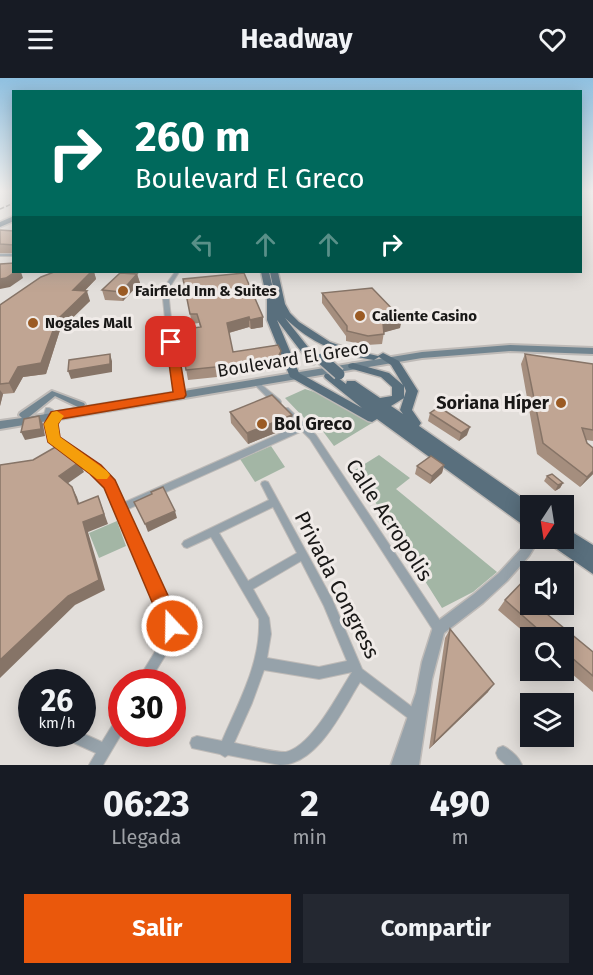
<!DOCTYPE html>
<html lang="es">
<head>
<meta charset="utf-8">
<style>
  :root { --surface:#171b24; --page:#242831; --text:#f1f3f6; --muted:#9ea1a6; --accent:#ea580c }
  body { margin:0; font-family:"Fira Sans",sans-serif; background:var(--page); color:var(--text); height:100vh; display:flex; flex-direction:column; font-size:22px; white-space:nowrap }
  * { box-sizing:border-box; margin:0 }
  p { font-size:20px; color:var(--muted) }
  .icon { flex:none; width:33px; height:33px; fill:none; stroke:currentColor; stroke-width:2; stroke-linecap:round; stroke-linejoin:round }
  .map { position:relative; height:687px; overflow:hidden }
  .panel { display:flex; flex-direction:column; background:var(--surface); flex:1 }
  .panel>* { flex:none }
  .hud { position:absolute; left:12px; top:12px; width:570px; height:183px; border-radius:0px; box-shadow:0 3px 15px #0003; background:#00695c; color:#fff; overflow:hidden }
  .needle { width:39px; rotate:192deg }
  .controls { position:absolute; left:520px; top:417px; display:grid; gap:12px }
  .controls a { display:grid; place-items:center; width:54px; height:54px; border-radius:0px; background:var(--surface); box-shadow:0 3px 15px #0003; font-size:30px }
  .speed { position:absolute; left:18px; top:591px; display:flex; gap:12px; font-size:30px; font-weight:700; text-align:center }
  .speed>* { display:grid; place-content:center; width:78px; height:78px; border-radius:50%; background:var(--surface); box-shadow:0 3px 15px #0003; line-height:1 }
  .speed small { font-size:15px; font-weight:400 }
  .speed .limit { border:9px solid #d22; background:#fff; color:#111 }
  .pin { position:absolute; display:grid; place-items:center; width:51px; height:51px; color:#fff; margin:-26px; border-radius:12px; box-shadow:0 3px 9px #0006 }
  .me { position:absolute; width:66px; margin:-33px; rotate:339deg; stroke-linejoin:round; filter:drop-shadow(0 0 4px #0008) }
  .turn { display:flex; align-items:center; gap:21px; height:126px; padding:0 24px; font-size:27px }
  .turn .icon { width:78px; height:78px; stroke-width:2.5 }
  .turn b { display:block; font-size:42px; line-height:51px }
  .lanes { display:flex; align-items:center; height:57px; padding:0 24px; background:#0003; justify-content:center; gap:30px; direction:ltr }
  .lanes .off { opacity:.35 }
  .eta { display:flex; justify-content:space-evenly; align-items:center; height:102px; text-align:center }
  .eta b { font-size:36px; font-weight:700; line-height:42px }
  .primary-button { display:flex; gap:12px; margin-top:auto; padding:12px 24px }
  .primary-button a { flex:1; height:69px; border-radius:0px; background:var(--accent); color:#fff; font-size:24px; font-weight:700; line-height:69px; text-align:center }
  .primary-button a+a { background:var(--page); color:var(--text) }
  header { display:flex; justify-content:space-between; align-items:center; height:78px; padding:0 24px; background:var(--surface); font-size:27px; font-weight:700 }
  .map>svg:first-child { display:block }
  .green { fill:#a3b6a5 }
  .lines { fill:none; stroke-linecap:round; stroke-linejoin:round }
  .minor-casing { stroke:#bebab7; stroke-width:2 }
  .tertiary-casing { stroke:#bebab7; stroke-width:3 }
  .secondary-casing { stroke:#bebab7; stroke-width:4 }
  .primary-casing { stroke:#bebab7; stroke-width:3 }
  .trunk-casing { stroke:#bebab7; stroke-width:3 }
  .minor { fill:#96a2aa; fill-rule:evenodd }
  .tertiary { fill:#96a2aa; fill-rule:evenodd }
  .secondary { fill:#728590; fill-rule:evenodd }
  .primary { fill:#596f7d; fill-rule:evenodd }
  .trunk { fill:#4e6675; fill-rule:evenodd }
  .rail { stroke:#5a5856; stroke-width:1.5; stroke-dasharray:4.5 2; stroke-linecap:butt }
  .primary-bridge-casing { stroke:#bebab7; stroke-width:14; stroke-linecap:butt }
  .primary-bridge { stroke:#596f7d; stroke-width:11 }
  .wall { fill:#a58e7e }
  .shaded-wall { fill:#867467 }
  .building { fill:#c0a593; stroke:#867467; stroke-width:1.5 }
  .route { fill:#ea580c; stroke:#983908; stroke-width:1.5 }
  .slow { fill:#f59e0b }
  .poi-dot { fill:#9b5b24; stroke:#f0ebe8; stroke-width:2 }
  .labels { text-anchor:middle; stroke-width:6; stroke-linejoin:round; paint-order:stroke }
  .far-poi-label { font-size:15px; font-weight:bold; fill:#191817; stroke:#f0ebe8; text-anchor:start }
  .street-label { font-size:18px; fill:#191817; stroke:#f0ebe8 }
  .poi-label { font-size:18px; font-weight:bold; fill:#191817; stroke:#f0ebe8; text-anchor:end }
  .near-street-label { font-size:21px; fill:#191817; stroke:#f0ebe8 }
</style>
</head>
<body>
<header><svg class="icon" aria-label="menu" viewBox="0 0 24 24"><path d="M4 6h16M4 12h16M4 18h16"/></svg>Headway<svg class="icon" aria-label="heart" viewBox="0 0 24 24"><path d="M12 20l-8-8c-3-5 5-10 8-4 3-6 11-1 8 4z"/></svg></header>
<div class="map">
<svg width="593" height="687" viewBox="0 0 593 687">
  <rect width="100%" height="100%" fill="#e2deda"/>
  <g class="green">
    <polygon points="305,311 327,318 372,345 334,368 319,348 309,345 285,320"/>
    <polygon points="271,368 285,389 255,404 240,381"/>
    <polygon points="379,377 410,400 396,411 497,494 473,514 442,530 355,392"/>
    <polygon points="117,443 126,468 99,480 89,455"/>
  </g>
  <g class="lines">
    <g class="minor-casing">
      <g id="minor">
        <rect x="0" y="176" width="14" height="2"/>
        <polygon points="175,194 179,194 168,212 175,278 184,317 180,319 176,317 169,278 162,212"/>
        <polygon points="255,302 257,303 280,322 281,324 280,326 274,326 252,304 253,303"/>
        <polygon points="46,330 49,330 53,332 51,339 56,360 99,389 113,405 123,425 297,348 281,332 285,330 288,330 316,357 443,547 445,551 443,555 439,557 435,555 310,361 302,353 126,432 176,541 175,561 173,565 149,604 137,604 139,600 164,559 166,541 107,409 93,393 50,363 43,339"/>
        <path d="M265 403 268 404 332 521 362 591 420 635 422 639 420 643 416 645 412 643 360 604C343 631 318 687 280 687L228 677 225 679 220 676 192 670 190 665 192 660 197 658 222 663C239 623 261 585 259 541L211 459 187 470 184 469 182 466 184 463 269 422 261 406 262 404ZM273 429 297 475 248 503 219 455ZM301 483 324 528 347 583 319 589 267 580 271 556 269 540 253 511ZM264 592 319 601 352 594C338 616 312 668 286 674 278 675 245 667 234 665L252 625Z"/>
        <polygon points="122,636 122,655 103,687 89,687 96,675 65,661 64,656 82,655 102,664 118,638"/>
        <path d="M503 668C511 672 519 679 522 687H506L498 680 496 675 498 670Z"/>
      </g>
    </g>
    <g class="tertiary-casing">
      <polygon id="tertiary" points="531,456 531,460 540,460 529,478 507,503 483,525 444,555 432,601 419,687 391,687 416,615 422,584 434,546 474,516 499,495 521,471"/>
    </g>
    <g class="secondary-casing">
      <path id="secondary" d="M510 267 593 270V276L510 273 422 280 0 351V343L22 340 19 337 20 335 52 313 84 325 85 327 80 330 422 274ZM55 318 80 330 29 339Z"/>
    </g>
    <g class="primary-casing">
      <g id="primary">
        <path d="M261 194H269L276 223 270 194H278L285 226 290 235 299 244 330 264 352 272 378 278 383 275 399 283 418 313 412 332 421 345 419 348 534 428H531V451L526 449 377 341 372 344 368 343 290 299 267 242V222ZM285 240C311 265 339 277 374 282L379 279 391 287 403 307 389 295 353 285 349 286 348 288 349 290 381 299 392 309V318L380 320 355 303H347L346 306 333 296H325L324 298 325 300 362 330 299 295 277 242 310 285 314 286 319 283ZM404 308 406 313 400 332 403 336 391 328 404 320Z"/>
        <polygon points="564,449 593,467 593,496 548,465 546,460 564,460"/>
      </g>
    </g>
    <g class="trunk-casing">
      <polygon id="trunk" points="14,138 14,143 0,149 0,144"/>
    </g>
    <use href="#minor" class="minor"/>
    <use href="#tertiary" class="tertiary"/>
    <use href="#secondary" class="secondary"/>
    <use href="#primary" class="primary"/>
    <use href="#trunk" class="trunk"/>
    <polyline class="rail" points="0,131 14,125"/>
    <g class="primary-bridge-casing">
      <polyline id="primary-bridge" points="322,281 339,296"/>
    </g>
    <use href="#primary-bridge" class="primary-bridge"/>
  </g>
  <g class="wall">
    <polygon points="0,152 14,153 14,175 0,175"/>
    <polygon points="54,194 94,194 96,201 84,213 90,223 60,252 46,296 23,299 14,315 3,316 0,328 0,227"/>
    <polygon points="244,195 263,249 251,251 249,249 229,255 233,274 281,283 278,289 256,295 188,302 179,252 200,249 199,245 192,246 183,201"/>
    <polygon points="137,196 140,205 123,223 105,222 102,212"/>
    <polygon points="322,215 400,250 384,254 382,266 367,267 346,263 346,258 322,225"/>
    <polygon points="525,276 593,286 593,363 586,362 593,396 580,409 537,376 521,286"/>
    <polygon points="230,334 292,337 293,348 248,366 231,345"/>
    <polygon points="430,335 467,357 459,363 428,343"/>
    <polygon points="444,387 442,395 430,406 415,396 417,388"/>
    <polygon points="547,398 563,405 560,410 555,413 544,403"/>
    <polygon points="505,522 531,526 538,526 536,528 593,574 593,614 564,589 564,560 531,560 498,532"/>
    <polygon points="450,551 488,614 429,671 445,560"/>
  </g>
  <g class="shaded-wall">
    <polygon points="15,194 21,194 23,200 10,209 0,211 0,201"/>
    <polygon points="91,194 94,194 96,201 77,221 73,212"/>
    <polygon points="137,196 140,205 123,223 121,214"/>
    <polygon points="87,213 90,223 60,252 46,296 23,299 14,315 9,305 18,289 57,242"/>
    <polygon points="249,239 249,249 228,255 227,245"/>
    <polygon points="263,239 263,249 251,251 250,242"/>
    <polygon points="402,241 400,250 382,255 383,245"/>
    <polygon points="281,273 281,283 278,289 256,295 255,285"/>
    <polygon points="110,276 112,283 112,294 71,301 68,293"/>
    <polygon points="0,312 3,316 0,328"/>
    <polygon points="292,337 293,348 248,366 247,355"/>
    <polygon points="39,338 43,346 45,358 25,362 21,354"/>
    <polygon points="470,349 467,357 459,363 461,355"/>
    <polygon points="79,384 84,394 64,408 59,398"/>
    <polygon points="444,387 442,395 430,406 432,398"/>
    <polygon points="593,393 593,396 580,409 587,399"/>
    <polygon points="563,405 560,410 555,413 558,407"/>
    <polygon points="72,409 77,419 83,437 78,426"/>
    <polygon points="98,418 102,429 108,446 88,454 105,512 75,527 0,600 0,582"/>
    <polygon points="175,433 177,440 148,454 145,446"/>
    <polygon points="494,606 488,614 429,671 434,665"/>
  </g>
  <g class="building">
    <polygon points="0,152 14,153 14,167 0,166"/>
    <polygon points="14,185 14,194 15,194 6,200 0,201 0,186"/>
    <polygon points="54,194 91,194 73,212 87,213 57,242 41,285 18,289 9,305 0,306 0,227 41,199"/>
    <polygon points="120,195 137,196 121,214 102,212"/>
    <polygon points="244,195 263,239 250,242 249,239 227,245 233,274 278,267 281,273 278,279 255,285 186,292 179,252 201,249 197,236 190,236 183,201"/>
    <polygon points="372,210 402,241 383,245 384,256 368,258 347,253 347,248 322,215"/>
    <polygon points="110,276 110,286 68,293 69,282"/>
    <polygon points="525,276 593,286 593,352 582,350 587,365 593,370 593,393 587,399 543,365"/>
    <polygon points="272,317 292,337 247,355 230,334"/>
    <polygon points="439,329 470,349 461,355 430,335"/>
    <polygon points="39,338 41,351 21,354 24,341"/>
    <polygon points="59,367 79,384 59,398 72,409 78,426 98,418 104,436 83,444 99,502 68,518 0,582 0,387 33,382"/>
    <polygon points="431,378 444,387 432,398 417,388"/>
    <polygon points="552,396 563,405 558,407 547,398"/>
    <polygon points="163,409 175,433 145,446 134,424 152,416 151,414"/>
    <polygon points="531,495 531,526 536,526 536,527 593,574 593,598 564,573 564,560 548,560 505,522"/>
    <polygon points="450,551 494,606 434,665"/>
  </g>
  <linearGradient id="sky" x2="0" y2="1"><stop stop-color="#8fc0e0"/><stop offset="0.54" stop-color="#f2f0ee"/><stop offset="1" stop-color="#f2f0ee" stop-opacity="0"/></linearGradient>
  <rect width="593" height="210" fill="url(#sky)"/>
  <polygon class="route" points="171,261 177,264 186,317 184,320 61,341 58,346 60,359 101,387 115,402 182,548 179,555 172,558 165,555 104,410 90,396 48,364 44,346 51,334 56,333 173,314 166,264"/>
  <polygon class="slow" points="57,333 64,338 58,346 60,359 107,393 110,397 107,401 97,401 48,364 44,346 52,334"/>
  <g class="poi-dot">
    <circle cx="123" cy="213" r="6"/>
    <circle cx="360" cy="238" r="6"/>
    <circle cx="33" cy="245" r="6"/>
    <circle cx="561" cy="325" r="6"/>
    <circle cx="262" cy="346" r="6"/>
  </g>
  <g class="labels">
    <g class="far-poi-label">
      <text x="135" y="218">Fairfield Inn &amp; Suites</text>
      <text x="372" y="243">Caliente Casino</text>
      <text x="45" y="250">Nogales Mall</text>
    </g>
    <g class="street-label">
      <text transform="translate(293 281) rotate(-9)" y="6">Boulevard El Greco</text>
    </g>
    <g class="poi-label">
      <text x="549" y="331">Soriana Híper</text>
      <text x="274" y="352" text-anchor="start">Bol Greco</text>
    </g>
    <g class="near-street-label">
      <text transform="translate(389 442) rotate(57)" y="7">Calle Acropolis</text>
      <text transform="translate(337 507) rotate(63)" y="7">Privada Congress</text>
    </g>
  </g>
</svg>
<div class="controls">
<a><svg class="needle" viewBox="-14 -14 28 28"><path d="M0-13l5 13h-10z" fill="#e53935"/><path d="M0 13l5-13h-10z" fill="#9ea1a6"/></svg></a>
<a><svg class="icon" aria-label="sound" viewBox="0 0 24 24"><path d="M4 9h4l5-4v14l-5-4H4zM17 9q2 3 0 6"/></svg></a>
<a><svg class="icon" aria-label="search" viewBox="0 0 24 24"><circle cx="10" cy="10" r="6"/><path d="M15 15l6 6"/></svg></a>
<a><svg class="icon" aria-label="layers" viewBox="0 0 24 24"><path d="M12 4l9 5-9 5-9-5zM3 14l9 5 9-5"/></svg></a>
</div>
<div class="speed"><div>26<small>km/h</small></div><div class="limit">30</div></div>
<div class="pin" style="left:171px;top:264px;background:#d93025"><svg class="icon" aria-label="arrive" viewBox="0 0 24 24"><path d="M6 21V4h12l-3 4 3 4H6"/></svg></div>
<svg class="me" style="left:172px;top:548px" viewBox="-20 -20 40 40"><circle r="17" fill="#ea580c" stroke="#fff" stroke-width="3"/><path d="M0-11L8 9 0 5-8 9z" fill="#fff"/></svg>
<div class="hud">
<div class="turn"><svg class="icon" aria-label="right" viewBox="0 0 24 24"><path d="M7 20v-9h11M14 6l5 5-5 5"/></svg><div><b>260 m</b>Boulevard El Greco</div></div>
<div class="lanes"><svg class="icon off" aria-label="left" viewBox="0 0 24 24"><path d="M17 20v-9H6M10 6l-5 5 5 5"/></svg><svg class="icon off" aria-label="ahead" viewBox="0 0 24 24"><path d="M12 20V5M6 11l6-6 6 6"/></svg><svg class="icon off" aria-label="ahead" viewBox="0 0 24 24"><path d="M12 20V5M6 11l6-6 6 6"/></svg><svg class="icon" aria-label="right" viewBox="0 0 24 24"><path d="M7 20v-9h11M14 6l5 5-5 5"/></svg></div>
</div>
</div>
<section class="panel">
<div class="eta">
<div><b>06:23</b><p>Llegada</p></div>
<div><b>2</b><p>min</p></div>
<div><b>490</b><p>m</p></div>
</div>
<div class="primary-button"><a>Salir</a><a>Compartir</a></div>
</section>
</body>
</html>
